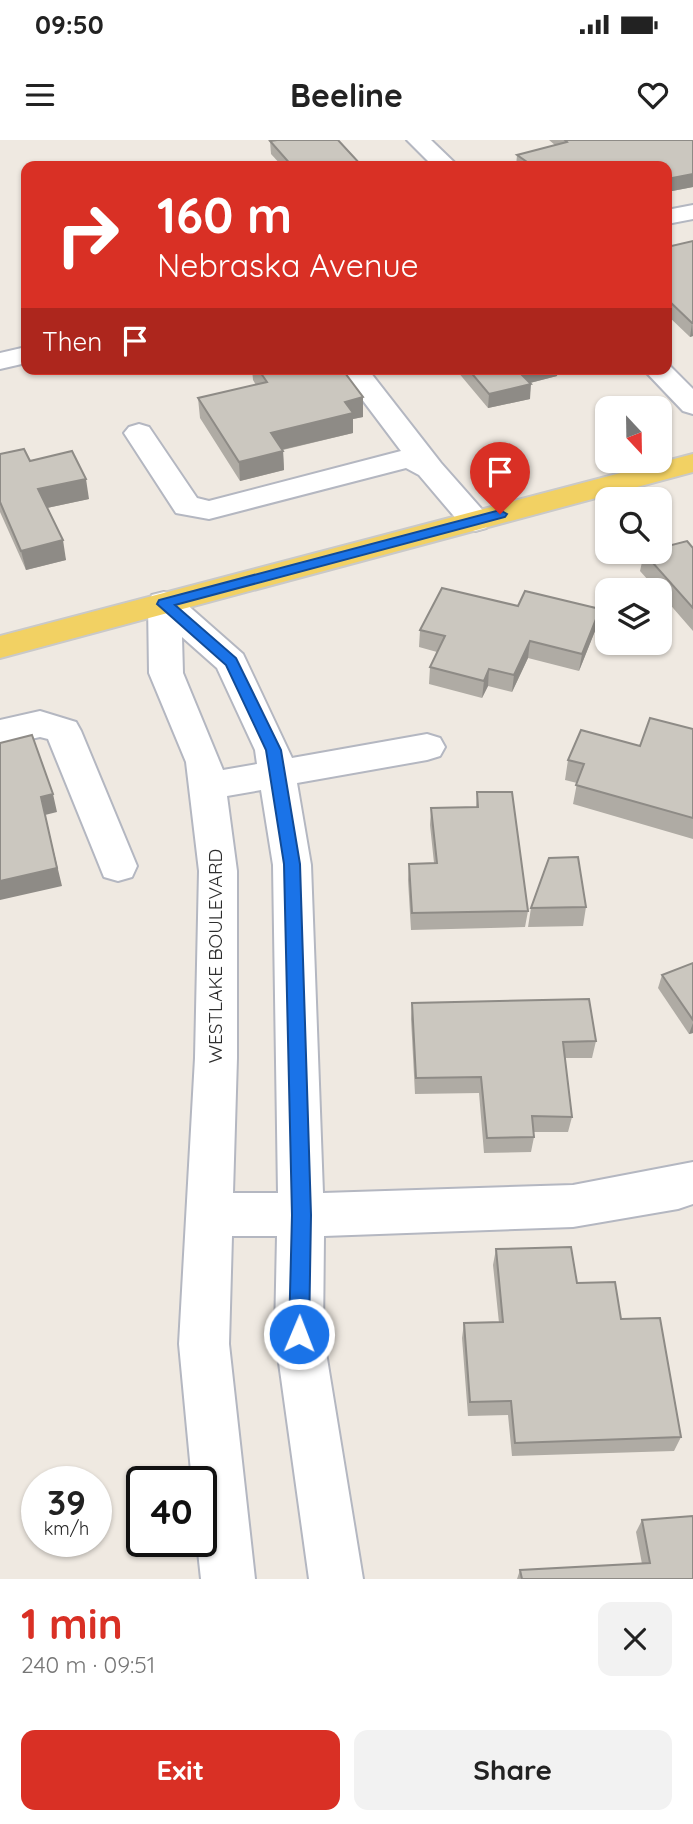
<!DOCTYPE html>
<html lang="en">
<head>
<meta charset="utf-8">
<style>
  :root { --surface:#fff; --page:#f2f2f2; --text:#222; --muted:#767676; --accent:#d93025 }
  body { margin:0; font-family:Quicksand,sans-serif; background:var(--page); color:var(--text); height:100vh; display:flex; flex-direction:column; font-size:26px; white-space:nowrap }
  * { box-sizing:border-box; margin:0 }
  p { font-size:23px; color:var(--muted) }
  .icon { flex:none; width:38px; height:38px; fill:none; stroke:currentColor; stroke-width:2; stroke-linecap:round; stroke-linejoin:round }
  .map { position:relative; height:1439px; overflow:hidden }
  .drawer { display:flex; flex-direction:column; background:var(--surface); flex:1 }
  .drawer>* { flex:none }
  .guide { position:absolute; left:21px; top:21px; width:651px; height:214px; border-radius:14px; box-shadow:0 2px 5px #0004; background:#d93025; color:#fff; overflow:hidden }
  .needle { width:46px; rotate:158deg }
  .controls { position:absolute; left:595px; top:256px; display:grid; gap:14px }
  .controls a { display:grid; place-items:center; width:77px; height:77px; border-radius:14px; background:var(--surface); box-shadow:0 2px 5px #0004; font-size:35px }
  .speed { position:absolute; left:21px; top:1326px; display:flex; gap:14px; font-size:35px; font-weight:700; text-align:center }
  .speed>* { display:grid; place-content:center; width:91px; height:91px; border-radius:50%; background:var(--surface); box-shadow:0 2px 5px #0004; line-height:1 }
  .speed small { font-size:18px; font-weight:400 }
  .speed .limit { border:4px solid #111; border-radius:10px; background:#fff; color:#111 }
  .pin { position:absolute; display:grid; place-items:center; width:60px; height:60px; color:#fff; margin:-72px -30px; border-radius:50% 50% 50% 0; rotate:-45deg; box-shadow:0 0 7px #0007 }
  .pin .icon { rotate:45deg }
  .me { position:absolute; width:77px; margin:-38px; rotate:1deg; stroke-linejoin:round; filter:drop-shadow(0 0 5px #0008) }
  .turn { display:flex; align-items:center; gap:24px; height:147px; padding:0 21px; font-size:32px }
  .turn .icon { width:91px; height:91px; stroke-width:2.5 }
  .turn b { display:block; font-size:49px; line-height:60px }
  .then { display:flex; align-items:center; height:66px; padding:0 21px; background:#0003; gap:14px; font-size:26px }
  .round { display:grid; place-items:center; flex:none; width:74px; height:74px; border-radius:14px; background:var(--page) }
  .overview { display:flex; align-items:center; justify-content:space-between; height:119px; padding:0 21px }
  h1 { font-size:42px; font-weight:700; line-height:52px; color:var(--accent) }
  .button { display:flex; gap:14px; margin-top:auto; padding:14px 21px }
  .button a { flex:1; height:80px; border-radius:14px; background:var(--accent); color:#fff; font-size:28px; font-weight:700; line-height:80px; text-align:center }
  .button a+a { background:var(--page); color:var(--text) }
  .status { display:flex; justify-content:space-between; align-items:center; height:49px; padding:0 35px; background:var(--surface); direction:ltr }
  .status svg { height:19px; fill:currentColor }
  header { display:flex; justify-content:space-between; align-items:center; height:91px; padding:0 21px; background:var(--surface); font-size:32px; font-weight:700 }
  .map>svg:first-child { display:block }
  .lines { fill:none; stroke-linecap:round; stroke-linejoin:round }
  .minor-casing { stroke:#b4b7c1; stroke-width:4 }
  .major-casing { stroke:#c9c9c9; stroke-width:4 }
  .minor { fill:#fff; fill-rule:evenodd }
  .major { fill:#f2d163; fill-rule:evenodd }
  .wall { fill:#afaba4 }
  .shaded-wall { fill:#8e8b86 }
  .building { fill:#cbc7bf; stroke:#8e8b86; stroke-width:2 }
  .route { fill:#1a73e8; stroke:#114b97; stroke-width:2 }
  .labels { text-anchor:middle; stroke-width:6; stroke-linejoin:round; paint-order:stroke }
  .street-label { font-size:19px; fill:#2e2e2e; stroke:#fff }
</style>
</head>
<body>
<div class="status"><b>09:50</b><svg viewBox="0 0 49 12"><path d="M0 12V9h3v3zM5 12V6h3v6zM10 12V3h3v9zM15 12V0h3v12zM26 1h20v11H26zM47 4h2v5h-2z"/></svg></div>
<header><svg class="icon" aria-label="menu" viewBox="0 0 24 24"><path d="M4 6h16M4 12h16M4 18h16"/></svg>Beeline<svg class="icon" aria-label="heart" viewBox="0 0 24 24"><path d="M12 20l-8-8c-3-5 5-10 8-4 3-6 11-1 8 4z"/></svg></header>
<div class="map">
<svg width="693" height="1439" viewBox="0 0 693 1439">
  <rect width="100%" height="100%" fill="#efe9e1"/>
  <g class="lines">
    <g class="minor-casing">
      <g id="minor">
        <polygon points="407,0 431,0 458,26 433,26"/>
        <polygon points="693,65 693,79 667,84 667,70"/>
        <polygon points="26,207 26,223 0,229 0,213"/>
        <polygon points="667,223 693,249 693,274 683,271 643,229 667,229"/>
        <polygon points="360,230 370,232 441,323 486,374 491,381 486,388 475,391 464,388 419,335 406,328 209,379 176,373 124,293 129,287 139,284 149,287 197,358 209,361 401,311 346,238 350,232"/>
        <path d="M164 452 176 455 243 514 292 618 427 594 440 598 445 607 440 616 427 620 297 643 311 725 323 1053 573 1045 693 1022V1064L678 1069 573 1087 324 1096 323 1194 363 1439H309L275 1194 277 1096H232L229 1204 255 1439H201L197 1402H201V1342H192L179 1204 195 918 199 731 186 622 149 533 148 463 152 455ZM182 497 217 528 255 610 257 624 223 630 183 533ZM261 650 273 725 278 1053H233L237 918V731L227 656Z"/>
        <polygon points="40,571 76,582 81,591 137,726 132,737 118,741 104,737 48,599 40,597 0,606 0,580"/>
      </g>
    </g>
    <g class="major-casing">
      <polygon id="major" points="693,314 693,332 0,518 0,496"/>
    </g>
    <use href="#minor" class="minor"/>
    <use href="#major" class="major"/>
  </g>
  <g class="wall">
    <polygon points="549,0 693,0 693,47 667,52 667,26 516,26 517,15 555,5"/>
    <polygon points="270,1 362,26 282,26 271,14"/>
    <polygon points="693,101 693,196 690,197 667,175 667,107"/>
    <polygon points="252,229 342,229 363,257 363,277 353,279 353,293 283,310 284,330 240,341 200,278 198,258 256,245 253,240"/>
    <polygon points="457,229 558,229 557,236 530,243 530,259 488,268 457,231"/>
    <polygon points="0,314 30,321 89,359 47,368 66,420 26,430 0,372"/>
    <polygon points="693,408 693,491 660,453 660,450 657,450 640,431 644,413"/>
    <polygon points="597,486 579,531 528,518 512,552 488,546 482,558 429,544 430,527 437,512 419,507 420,490"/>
    <polygon points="693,589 693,699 573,664 577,643 565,640 568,620 640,606"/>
    <polygon points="477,652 528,771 525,787 411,790 408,740 409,724 434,723 430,685 431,668 476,667"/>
    <polygon points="586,767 583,786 528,787 531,768"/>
    <polygon points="693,823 693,893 689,894 658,848 662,835"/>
    <polygon points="412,863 596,901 592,918 565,918 572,977 568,992 533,992 534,997 531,1012 484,1013 479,953 415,954 411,879"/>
    <polygon points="496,1109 577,1143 621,1179 681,1297 674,1311 512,1316 508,1275 468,1276 462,1198 464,1183 499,1183 493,1125"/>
    <polygon points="642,1380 693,1439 517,1439 520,1430 642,1424 636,1392"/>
  </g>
  <g class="shaded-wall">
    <polygon points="693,34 693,47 667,52 667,39"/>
    <polygon points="692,183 693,196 690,197"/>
    <polygon points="530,229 558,229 557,236 518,246 519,232"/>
    <polygon points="531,244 530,259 488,268 489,254"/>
    <polygon points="363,257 363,277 353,279 353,293 272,312 271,293 345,262"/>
    <polygon points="283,311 284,330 240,341 239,322"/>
    <polygon points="86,339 89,359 42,369 38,349"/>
    <polygon points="63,400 66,420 26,430 21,411"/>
    <polygon points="600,469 597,486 579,531 582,514"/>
    <polygon points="530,501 528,518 512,552 514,535"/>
    <polygon points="489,529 488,546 482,558 484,541"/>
    <polygon points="53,654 57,672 45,675 62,746 0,760 0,741 41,657"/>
    <polygon points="693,883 693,893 689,894"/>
  </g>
  <g class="building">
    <polygon points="277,0 338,0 362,26 292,26 270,1"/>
    <polygon points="565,0 693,0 693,34 667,39 667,26 533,26 517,15 567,2"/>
    <polygon points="693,101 693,183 692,183 667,159 667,107"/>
    <polygon points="258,229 342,229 363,257 345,262 353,273 271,293 283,311 239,322 198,258 267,242"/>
    <polygon points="468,229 530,229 519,232 531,244 489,254"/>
    <polygon points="24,309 30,321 72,311 86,339 38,349 63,400 21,411 0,362 0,314"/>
    <polygon points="687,401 693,408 693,468 644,413 649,411 660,411 660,408"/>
    <polygon points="442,448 518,466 525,451 600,469 582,514 530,501 514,535 489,529 484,541 430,527 445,496 420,490"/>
    <polygon points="650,578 693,589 693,678 576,645 584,624 568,620 581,590 640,606"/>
    <polygon points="32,595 53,654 41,657 57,728 0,741 0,603"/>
    <polygon points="477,652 512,652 528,771 412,773 409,724 437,723 431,668 478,667"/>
    <polygon points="578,717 586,767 531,768 549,718"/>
    <polygon points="693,823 693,880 662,835"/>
    <polygon points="589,859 596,901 563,902 572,977 532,976 534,997 487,998 481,937 416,938 412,863"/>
    <polygon points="571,1107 577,1143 615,1142 621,1179 660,1178 681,1297 515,1303 511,1261 470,1262 464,1183 503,1182 496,1109"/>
    <polygon points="693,1376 693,1439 522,1439 520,1430 650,1423 642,1380"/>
  </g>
  <polygon class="route" points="500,370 507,374 505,377 175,465 236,518 281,610 300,724 311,1075 309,1194 306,1201 299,1204 292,1201 289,1194 292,1075 284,724 266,610 226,525 157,464 159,460"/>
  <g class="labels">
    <g class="street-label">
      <text transform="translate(215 816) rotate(-90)" y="7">WESTLAKE BOULEVARD</text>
    </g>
  </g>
</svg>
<div class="controls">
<a><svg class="needle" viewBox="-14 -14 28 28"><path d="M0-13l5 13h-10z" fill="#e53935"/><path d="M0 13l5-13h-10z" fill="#767676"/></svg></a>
<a><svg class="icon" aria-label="search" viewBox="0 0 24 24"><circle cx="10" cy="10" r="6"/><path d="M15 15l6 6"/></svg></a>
<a><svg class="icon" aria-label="layers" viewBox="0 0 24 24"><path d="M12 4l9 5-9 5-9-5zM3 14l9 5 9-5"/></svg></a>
</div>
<div class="speed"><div>39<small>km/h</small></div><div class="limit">40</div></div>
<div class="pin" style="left:500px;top:374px;background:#d93025"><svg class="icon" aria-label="arrive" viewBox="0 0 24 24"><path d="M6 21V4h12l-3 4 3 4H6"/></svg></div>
<svg class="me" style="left:299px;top:1194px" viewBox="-20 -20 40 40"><circle r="17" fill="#1a73e8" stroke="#fff" stroke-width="3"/><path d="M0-11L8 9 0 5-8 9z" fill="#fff"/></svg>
<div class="guide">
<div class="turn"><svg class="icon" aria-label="right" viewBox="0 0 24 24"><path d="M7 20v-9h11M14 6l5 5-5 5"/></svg><div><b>160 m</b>Nebraska Avenue</div></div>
<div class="then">Then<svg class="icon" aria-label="arrive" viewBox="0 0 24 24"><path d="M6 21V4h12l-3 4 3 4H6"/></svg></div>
</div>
</div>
<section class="drawer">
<div class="overview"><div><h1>1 min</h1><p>240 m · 09:51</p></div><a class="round"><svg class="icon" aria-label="close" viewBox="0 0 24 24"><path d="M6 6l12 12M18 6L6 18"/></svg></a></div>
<div class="button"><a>Exit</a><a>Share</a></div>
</section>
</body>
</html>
